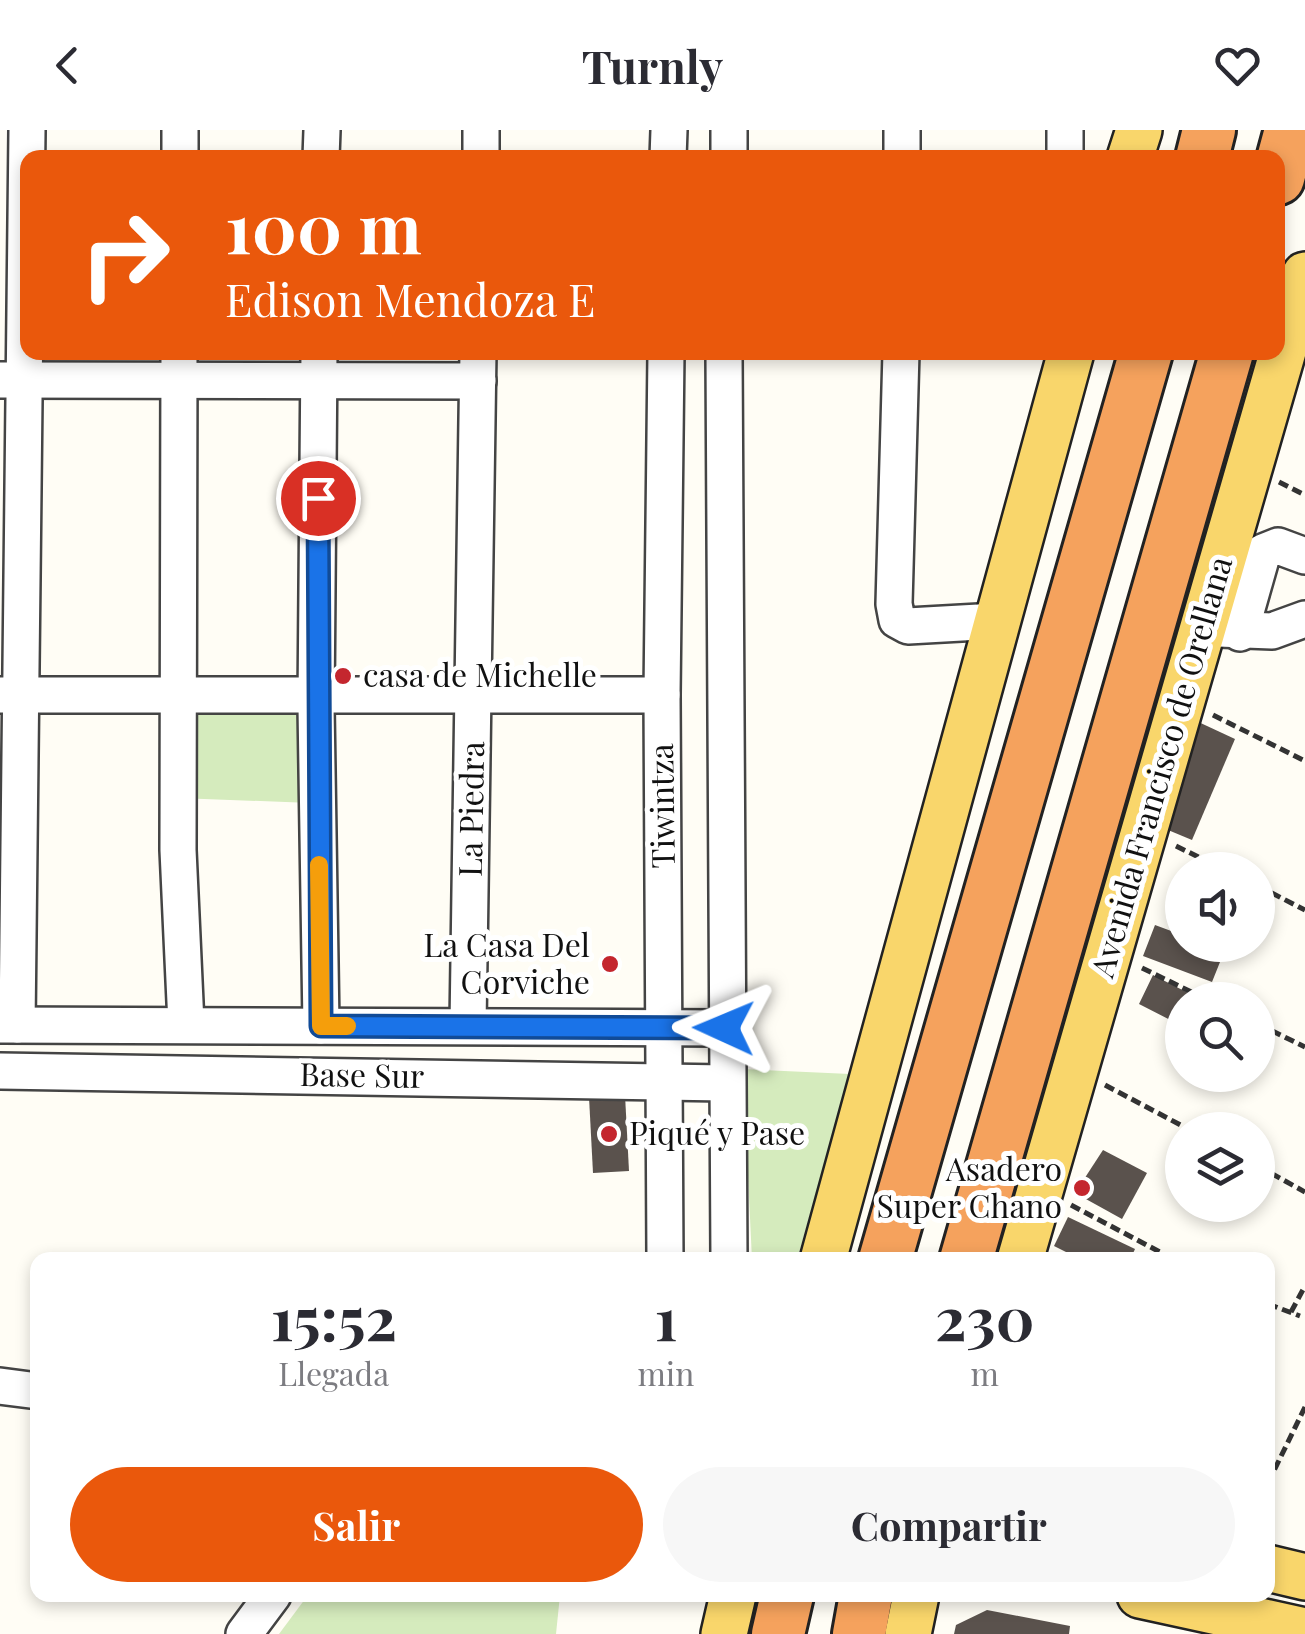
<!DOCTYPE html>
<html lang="es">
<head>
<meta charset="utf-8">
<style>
  :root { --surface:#fff; --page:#f7f7f7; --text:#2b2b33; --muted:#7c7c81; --accent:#ea580c }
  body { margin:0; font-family:"Playfair Display",serif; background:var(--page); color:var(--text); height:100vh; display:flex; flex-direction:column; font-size:38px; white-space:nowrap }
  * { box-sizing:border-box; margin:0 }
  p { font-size:32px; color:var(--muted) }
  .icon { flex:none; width:55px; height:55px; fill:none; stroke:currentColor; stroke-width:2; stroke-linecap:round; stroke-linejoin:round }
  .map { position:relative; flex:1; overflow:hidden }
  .side { position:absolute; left:30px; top:1122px; width:1245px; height:350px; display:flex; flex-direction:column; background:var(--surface); border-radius:20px; box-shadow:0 5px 15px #0003 }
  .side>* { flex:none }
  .banner { position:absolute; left:20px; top:20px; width:1265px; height:210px; border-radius:20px; box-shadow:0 5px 15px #0003; background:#ea580c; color:#fff; overflow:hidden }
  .tools { position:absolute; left:1165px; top:722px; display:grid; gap:20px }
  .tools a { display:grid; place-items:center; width:110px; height:110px; border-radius:50%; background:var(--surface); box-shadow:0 5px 15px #0003; font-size:50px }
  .pin { position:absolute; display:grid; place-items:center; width:85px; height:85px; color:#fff; margin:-42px; border:5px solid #fff; border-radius:50%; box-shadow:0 2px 10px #0007 }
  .me { position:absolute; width:110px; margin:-55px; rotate:271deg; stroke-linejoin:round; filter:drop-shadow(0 0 8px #0008) }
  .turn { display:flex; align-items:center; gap:35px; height:210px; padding:0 40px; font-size:45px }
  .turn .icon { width:130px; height:130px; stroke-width:2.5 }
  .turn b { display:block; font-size:70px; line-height:85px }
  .eta { display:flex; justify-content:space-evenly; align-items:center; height:170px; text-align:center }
  .eta b { font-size:60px; font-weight:700; line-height:70px }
  .button { display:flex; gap:20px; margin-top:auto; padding:20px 40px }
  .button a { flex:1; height:115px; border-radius:60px; background:var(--accent); color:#fff; font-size:40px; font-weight:700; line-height:115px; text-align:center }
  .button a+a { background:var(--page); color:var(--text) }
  header { display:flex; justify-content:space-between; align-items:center; height:130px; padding:0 40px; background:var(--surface); font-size:45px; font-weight:700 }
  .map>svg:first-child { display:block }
  .green { fill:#d5ebbd }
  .building { fill:#5a524d }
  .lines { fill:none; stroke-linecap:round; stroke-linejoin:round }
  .minor-casing { stroke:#444; stroke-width:40 }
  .major-casing { stroke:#222; stroke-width:50 }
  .highway-casing { stroke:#222; stroke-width:58 }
  .path { stroke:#333; stroke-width:5; stroke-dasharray:10 5; stroke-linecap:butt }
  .minor { stroke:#fff; stroke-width:35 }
  .major { stroke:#f9d66b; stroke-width:45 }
  .highway { stroke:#f5a25d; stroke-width:52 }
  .route-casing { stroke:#114b97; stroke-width:25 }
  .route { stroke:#1a73e8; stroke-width:18 }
  .slow { stroke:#f59e0b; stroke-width:18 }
  .poi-dot { fill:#c4262e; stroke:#fff; stroke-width:4 }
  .labels { text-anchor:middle; stroke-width:10; stroke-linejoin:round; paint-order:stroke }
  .poi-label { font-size:32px; fill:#111; stroke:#fff; text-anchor:start }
  .street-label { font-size:32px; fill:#111; stroke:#fff }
</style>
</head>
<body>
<header><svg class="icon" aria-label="back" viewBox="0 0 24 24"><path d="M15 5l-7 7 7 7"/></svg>Turnly<svg class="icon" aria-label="heart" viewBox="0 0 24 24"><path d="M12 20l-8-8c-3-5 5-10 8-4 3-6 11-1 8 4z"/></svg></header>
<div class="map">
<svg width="1305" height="1504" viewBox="0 0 1305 1504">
  <rect width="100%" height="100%" fill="#fffdf5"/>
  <g class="green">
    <polygon points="183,575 316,576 311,673 178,668"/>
    <polygon points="743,939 850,944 797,1130 752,1130"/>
    <polygon points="308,1465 560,1465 556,1504 279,1504"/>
  </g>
  <g class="building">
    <polygon points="1192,589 1235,609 1192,710 1156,695"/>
    <polygon points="1155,795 1182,805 1182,815 1207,815 1224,822 1212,852 1143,826"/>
    <polygon points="1153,845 1202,870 1182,870 1182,896 1139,874"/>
    <polygon points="625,965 629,1041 593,1043 589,967"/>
    <polygon points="1103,1020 1147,1043 1122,1089 1075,1063"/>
    <polygon points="1068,1087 1135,1119 1130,1130 1082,1130 1054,1116"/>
    <polygon points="987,1480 1070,1496 1069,1504 954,1504 956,1495"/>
  </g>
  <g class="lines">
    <g class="minor-casing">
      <g id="minor">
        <polyline points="1065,0 1065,28"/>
        <polyline points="180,28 180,0"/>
        <polyline points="321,28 322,0"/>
        <polyline points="481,28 481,0"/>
        <polyline points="668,28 669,0"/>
        <polyline points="729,28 729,0"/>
        <polyline points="902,28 902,0"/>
        <polyline points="179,222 178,720 186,894"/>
        <polyline points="319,222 316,576 321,896"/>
        <polyline points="724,222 729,1130"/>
        <polyline points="901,222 894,474 897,490 908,496 997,491"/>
        <polyline points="1,250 478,251"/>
        <polyline points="1219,499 1272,501 1305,489"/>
        <polyline points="1240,503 1263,422 1278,416 1305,426"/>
        <polyline points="0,565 662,565"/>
        <polyline points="0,895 725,898"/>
        <polyline points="17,895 27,0"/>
        <polyline points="468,896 478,222"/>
        <polyline points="0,941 725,953"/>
        <polyline points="665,1130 662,565 666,222"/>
        <polyline points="0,1256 38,1261"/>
        <polyline points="244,1504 273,1465"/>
      </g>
    </g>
    <g class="major-casing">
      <g id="major">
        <polyline points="1130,28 1139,0"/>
        <polyline points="823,1130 1071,222"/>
        <polyline points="1020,1130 1305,145"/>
        <polyline points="1268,1438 1305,1447"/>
        <polyline points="1140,1465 1305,1501"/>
        <polyline points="724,1504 733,1465"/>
        <polyline points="908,1504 916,1465"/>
      </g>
    </g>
    <g class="highway-casing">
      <g id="highway">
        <polyline points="1202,28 1209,0"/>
        <polyline points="1278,48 1291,0"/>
        <polyline points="885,1130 1146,222"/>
        <polyline points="966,1130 1227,222"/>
        <polyline points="778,1504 787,1465"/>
        <polyline points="859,1504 866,1465"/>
      </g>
    </g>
    <g class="path">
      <polyline points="1279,352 1305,365"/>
      <polyline points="1213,585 1305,631"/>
      <polyline points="1176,716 1225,740"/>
      <polyline points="1258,756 1305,780"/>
      <polyline points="1142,838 1208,870"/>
      <polyline points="1258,894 1305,917"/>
      <polyline points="1105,955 1190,1000"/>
      <polyline points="1258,1036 1305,1062"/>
      <polyline points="1071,1075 1175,1130"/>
      <polyline points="1268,1174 1300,1186"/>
      <polyline points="1291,1182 1305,1156"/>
      <polyline points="1268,1353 1305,1277"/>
    </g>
    <use href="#minor" class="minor"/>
    <use href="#major" class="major"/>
    <use href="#highway" class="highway"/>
  </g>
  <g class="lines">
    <g class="route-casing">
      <polyline id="route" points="318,368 321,896 724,898"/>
    </g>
    <use href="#route" class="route"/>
    <polyline class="slow" points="319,735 321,896 347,896"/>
  </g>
  <g class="poi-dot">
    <circle cx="343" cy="546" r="10"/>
    <circle cx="610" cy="834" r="10"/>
    <circle cx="609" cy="1004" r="10"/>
    <circle cx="1082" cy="1058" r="10"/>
  </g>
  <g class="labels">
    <g class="poi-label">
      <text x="363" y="557">casa de Michelle</text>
      <text x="590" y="827" text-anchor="end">La Casa Del<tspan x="590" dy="37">Corviche</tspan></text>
      <text x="629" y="1015">Piqué y Pase</text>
      <text x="1062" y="1051" text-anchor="end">Asadero<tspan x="1062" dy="37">Super Chano</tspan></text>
    </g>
    <g class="street-label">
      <text transform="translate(1162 637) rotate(-74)" y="11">Avenida Francisco de Orellana</text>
      <text transform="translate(663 676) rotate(-91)" y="11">Tiwintza</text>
      <text transform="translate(472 679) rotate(-89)" y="11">La Piedra</text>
      <text transform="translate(362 946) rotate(1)" y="11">Base Sur</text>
    </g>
  </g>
</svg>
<div class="tools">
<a><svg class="icon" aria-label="sound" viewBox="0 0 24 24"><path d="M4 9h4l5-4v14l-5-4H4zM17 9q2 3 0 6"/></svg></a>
<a><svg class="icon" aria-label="search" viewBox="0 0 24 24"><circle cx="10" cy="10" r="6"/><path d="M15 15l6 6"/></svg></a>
<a><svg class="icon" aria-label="layers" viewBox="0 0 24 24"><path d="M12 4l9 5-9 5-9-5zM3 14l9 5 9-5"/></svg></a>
</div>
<div class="pin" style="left:318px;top:368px;background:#d93025"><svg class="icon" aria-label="arrive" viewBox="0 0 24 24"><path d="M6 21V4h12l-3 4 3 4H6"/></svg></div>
<svg class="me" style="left:724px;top:898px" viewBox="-20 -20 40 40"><path d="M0-17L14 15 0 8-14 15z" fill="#1a73e8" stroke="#fff" stroke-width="4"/></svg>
<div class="banner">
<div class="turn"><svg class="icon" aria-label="right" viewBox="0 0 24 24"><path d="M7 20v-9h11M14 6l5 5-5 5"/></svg><div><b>100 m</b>Edison Mendoza E</div></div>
</div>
<section class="side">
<div class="eta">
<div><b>15:52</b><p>Llegada</p></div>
<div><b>1</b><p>min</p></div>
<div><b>230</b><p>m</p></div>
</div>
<div class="button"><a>Salir</a><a>Compartir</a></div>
</section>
</div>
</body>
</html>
